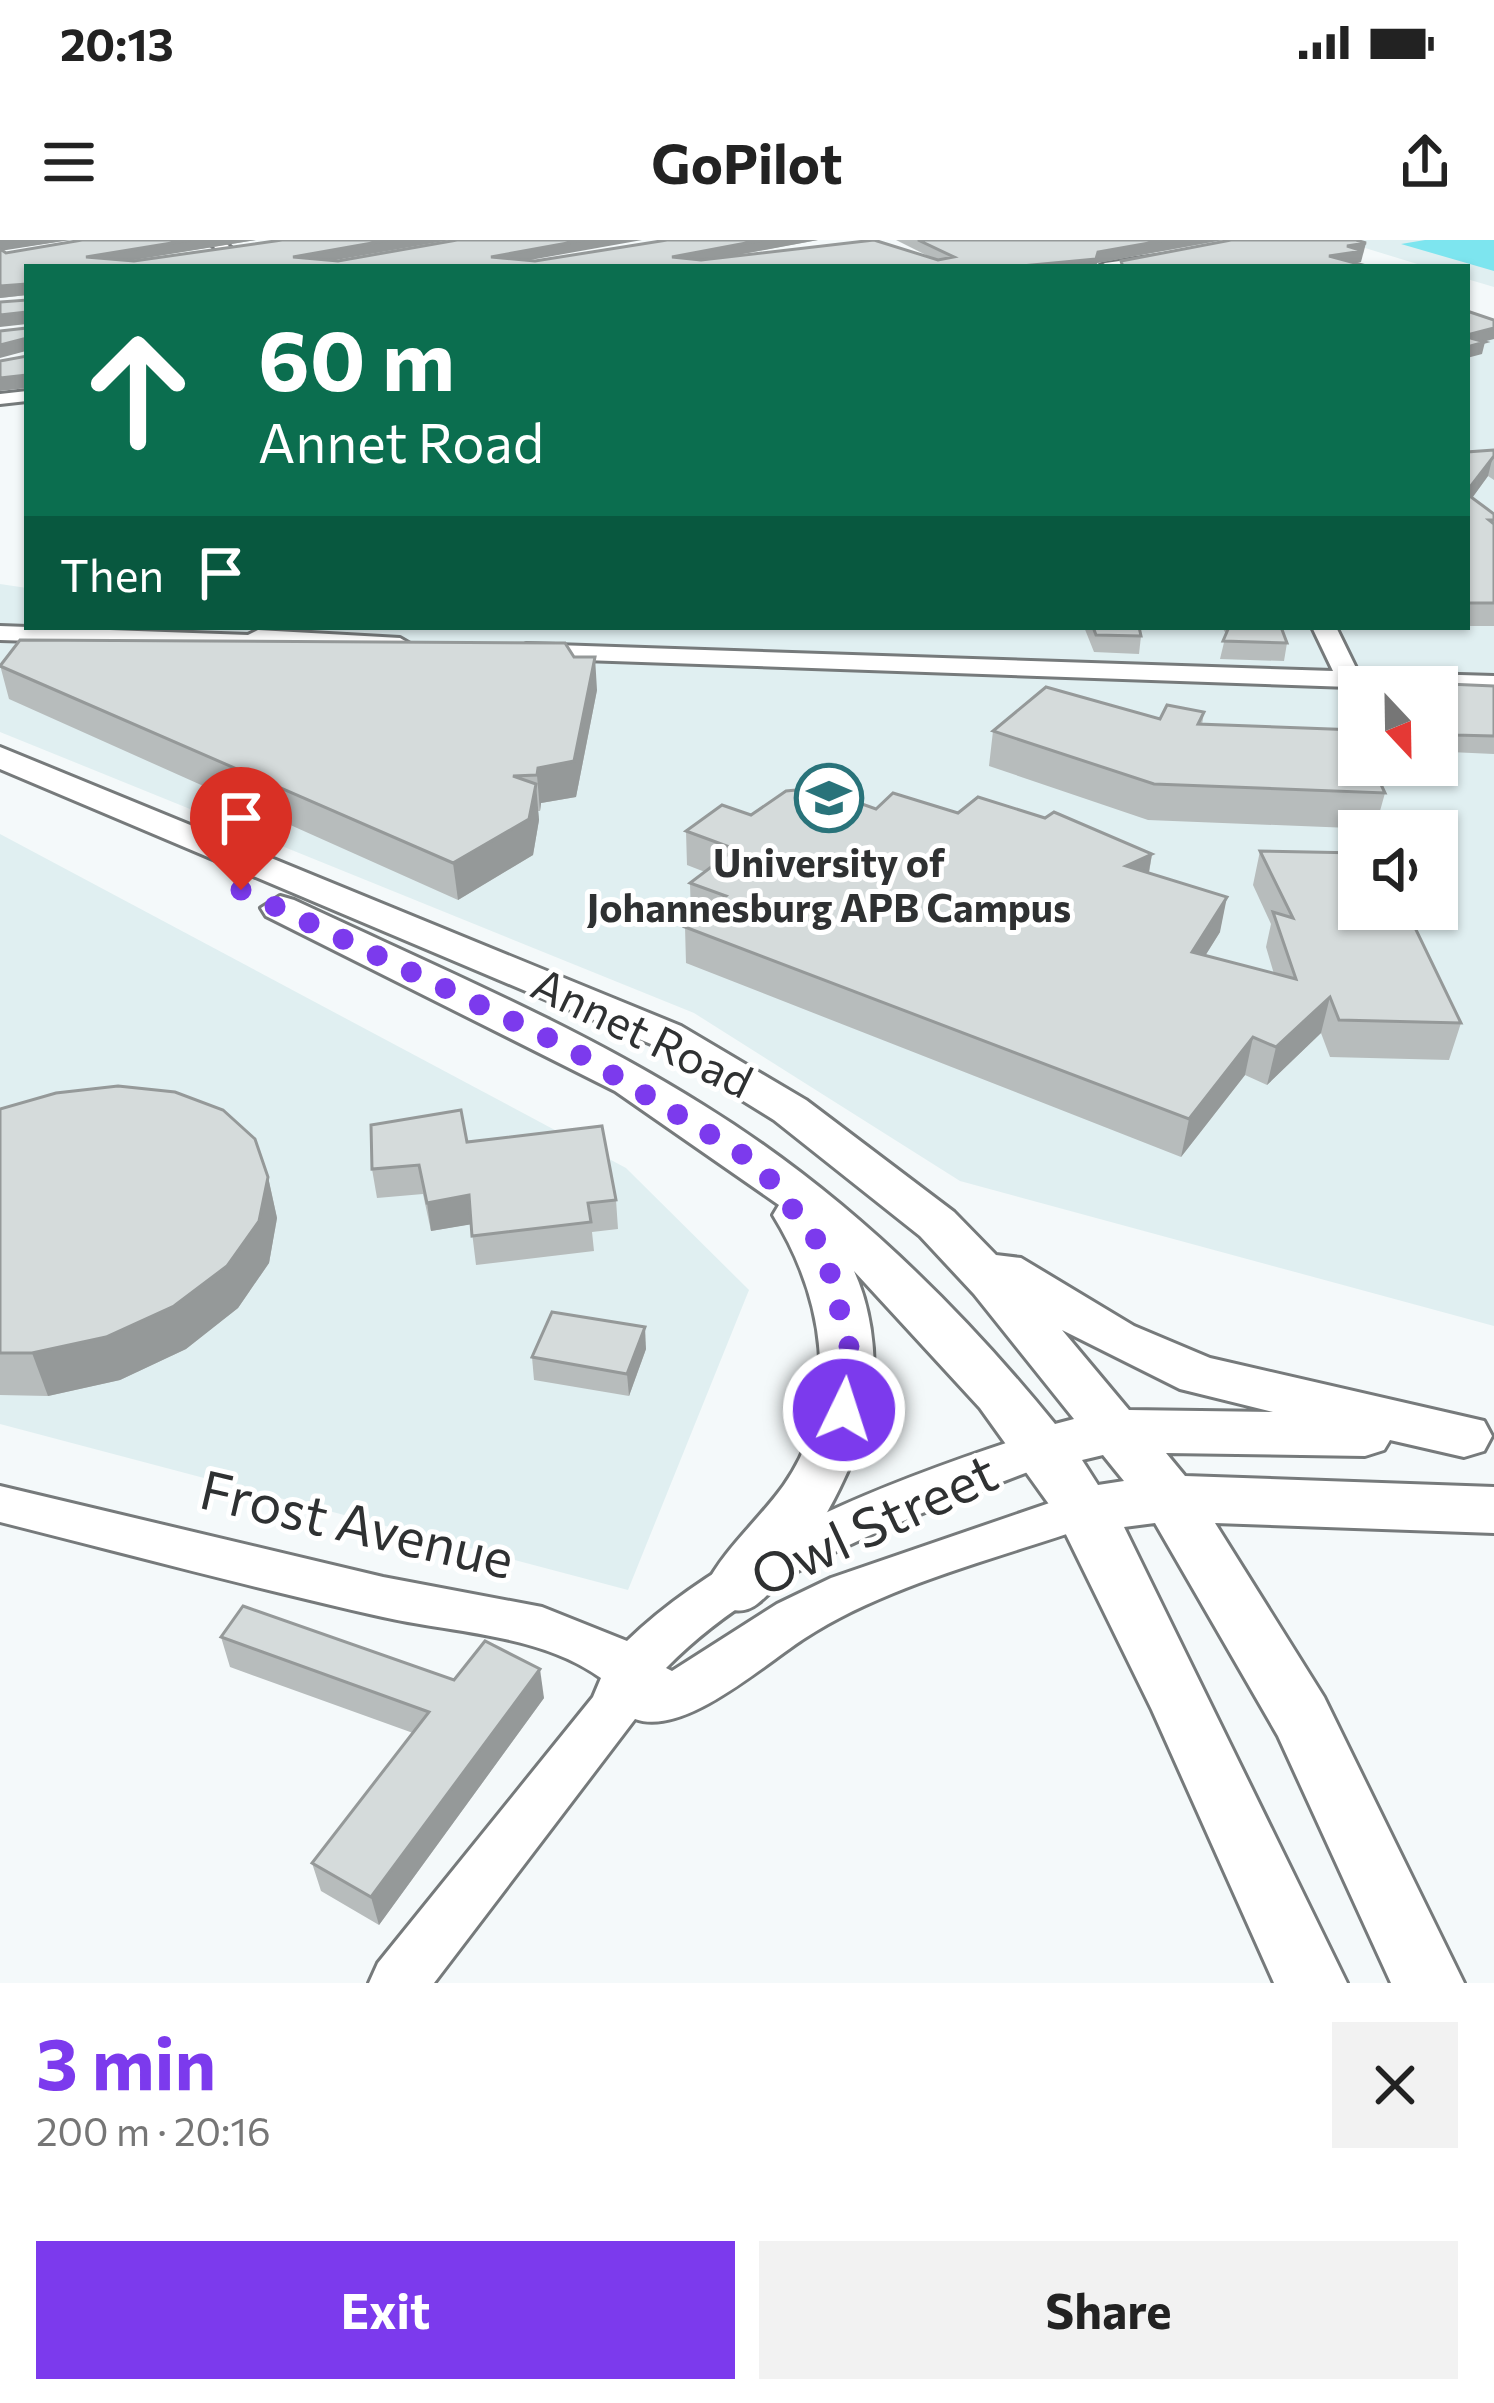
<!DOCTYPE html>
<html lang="en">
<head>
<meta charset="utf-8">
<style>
  :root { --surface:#fff; --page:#f2f2f2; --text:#222; --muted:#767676; --accent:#7c3aed }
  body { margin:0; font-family:Commissioner,sans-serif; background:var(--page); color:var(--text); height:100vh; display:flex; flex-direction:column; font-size:45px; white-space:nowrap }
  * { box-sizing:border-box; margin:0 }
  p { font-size:39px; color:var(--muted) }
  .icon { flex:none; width:66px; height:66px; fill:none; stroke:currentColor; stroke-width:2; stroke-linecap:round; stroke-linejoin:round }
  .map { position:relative; height:1743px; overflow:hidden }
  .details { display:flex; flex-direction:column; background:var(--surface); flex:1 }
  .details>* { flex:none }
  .guide { position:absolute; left:24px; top:24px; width:1446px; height:366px; border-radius:0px; box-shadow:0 3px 9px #0004; background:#0b6e4f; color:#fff; overflow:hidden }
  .needle { width:78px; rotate:158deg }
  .controls { position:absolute; left:1338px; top:426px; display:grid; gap:24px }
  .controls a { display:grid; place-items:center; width:120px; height:120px; border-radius:0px; background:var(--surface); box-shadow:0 3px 9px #0004; font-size:60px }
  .pin { position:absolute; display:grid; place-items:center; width:102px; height:102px; color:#fff; margin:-123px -51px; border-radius:50% 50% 50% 0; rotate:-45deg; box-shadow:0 0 12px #0007 }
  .pin .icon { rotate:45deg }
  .me { position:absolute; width:132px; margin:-66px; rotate:4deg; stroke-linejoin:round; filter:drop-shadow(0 0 9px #0008) }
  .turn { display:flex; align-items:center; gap:42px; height:252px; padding:0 36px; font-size:54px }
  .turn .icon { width:156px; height:156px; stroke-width:2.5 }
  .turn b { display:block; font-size:84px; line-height:102px }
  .then { display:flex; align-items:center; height:114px; padding:0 36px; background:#0003; gap:24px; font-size:45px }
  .round { display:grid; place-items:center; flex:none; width:126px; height:126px; border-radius:0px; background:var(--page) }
  .overview { display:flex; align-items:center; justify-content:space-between; height:204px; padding:0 36px }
  h1 { font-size:72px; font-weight:700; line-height:90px; color:var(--accent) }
  .button { display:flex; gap:24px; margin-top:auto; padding:24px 36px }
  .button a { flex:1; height:138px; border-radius:0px; background:var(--accent); color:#fff; font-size:48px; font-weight:700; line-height:138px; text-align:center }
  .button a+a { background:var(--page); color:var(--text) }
  .status { display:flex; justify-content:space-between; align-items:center; height:84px; padding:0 60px; background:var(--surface); direction:ltr }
  .status svg { height:33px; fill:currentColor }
  header { display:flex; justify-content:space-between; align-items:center; height:156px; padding:0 36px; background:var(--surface); font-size:54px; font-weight:700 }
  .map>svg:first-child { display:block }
  .built { fill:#e0eff1; fill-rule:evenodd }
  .green { fill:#7de5ef }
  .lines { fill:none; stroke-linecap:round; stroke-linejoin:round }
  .minor-casing { stroke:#767a7b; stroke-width:6 }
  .major-casing { stroke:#767a7b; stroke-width:6 }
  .minor { fill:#fff; fill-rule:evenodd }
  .major { fill:#fff; fill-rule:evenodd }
  .wall { fill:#b7bcbc }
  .shaded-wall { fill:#959999 }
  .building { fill:#d5dbdb; stroke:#959999; stroke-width:3 }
  .route { stroke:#7c3aed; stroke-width:21; stroke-dasharray:0 37.8 }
  .labels { text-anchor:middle; stroke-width:10; stroke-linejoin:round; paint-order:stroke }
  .far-poi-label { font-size:39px; font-weight:bold; fill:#2f3132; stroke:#fff }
  .street-label { font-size:45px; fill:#2f3132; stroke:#fff }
  .near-street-label { font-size:54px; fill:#2f3132; stroke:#fff }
</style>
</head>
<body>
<div class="status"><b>20:13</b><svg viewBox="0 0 49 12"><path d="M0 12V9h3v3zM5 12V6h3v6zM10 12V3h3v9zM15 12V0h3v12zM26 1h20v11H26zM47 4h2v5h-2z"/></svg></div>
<header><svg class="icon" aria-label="menu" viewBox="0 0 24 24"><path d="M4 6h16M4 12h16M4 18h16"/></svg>GoPilot<svg class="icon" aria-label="share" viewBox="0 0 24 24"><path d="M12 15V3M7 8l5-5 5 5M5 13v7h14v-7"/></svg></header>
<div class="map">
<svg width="1494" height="1743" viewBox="0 0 1494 1743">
  <rect width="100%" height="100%" fill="#f4f9fa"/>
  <g class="built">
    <polygon points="1339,0 1494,0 1494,47 1467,39 1467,27 1427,27"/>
    <path d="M1467 83H1494V1086L960 941 694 773 0 492V344L27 348V387H1467ZM1359 447H1437V525H1359ZM1359 591H1437V669H1359Z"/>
    <polygon points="0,594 626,928 749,1050 628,1350 0,1184"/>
  </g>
  <polygon class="green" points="1425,0 1494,0 1494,31 1401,4"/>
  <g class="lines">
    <g class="minor-casing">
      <g id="minor">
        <polygon points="206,0 222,0 253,27 237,27"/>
        <polygon points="1171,14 1166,21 1098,27 1105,23"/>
        <polygon points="27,151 27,161 0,164 0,154"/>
        <polygon points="0,386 248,395 258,390 400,398 412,405 400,412 0,400"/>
        <polygon points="1312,387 1336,387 1358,432 1494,436 1494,452 526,418 514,411 526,404 1333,431"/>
        <path d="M1043 1191 1059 1196 1065 1208 1059 1220C924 1273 770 1322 666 1428L672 1431 777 1364 831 1338 1067 1257 1083 1252 1099 1257 1106 1270 1099 1283C1006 1316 887 1344 805 1398 763 1425 684 1497 635 1479L434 1743H369L378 1723 593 1457 601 1438C540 1394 454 1393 383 1377 254 1348 127 1314 0 1282V1246L383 1337 542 1367 627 1401C732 1299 905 1235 1043 1191Z"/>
      </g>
    </g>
    <g class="major-casing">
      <path id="major" d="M0 507 681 786 806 860 954 972 996 1015 1021 1018 1134 1086 1210 1118 1484 1181 1492 1196 1484 1211 1464 1217 1390 1200 1384 1210 1365 1216 1166 1213 1185 1236 1494 1247V1293L1215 1283 1324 1457 1464 1743H1391L1278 1496 1155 1283 1124 1287 1347 1743H1274L1152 1470 1056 1274 980 1168 854 1031C870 1066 876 1109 873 1148 867 1210 806 1326 757 1364 743 1375 729 1370 714 1365L705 1347C724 1309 759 1280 784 1245 843 1161 823 1056 773 975L779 965 615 851 266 676 261 668 280 656 294 660C432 725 574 784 703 865 839 949 955 1061 1055 1184L1074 1179 974 1054 920 996 774 880 651 804 0 529ZM1062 1090 1180 1149 1273 1172 1129 1170ZM1103 1215 1124 1241 1098 1245 1082 1220Z"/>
    </g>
    <use href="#minor" class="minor"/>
    <use href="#major" class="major"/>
  </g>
  <g class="wall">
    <polygon points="0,0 70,0 2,10 6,13 82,0 256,0 131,20 282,0 450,0 334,20 535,21 667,0 818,0 731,16 932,18 896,0 1223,0 1097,23 1096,27 27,27 27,55 0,58"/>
    <polygon points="1494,210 1494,240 1488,236 1472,258 1494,274 1494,386 1467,386 1467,212"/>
    <polygon points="1084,387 1139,387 1141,396 1139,414 1094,412"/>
    <polygon points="1222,387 1281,387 1287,403 1284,421 1220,419 1226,394"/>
    <polygon points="0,425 597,450 576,557 541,563 540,571 538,571 539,580 533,615 458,660 9,459"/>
    <polygon points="1400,442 1494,446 1494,514 1450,512 1443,497 1437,496 1437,447 1398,447"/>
    <polygon points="1204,472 1202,485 1385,553 1375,589 1148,580 989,526 993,491 1160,479"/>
    <polygon points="876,569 958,573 1152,614 1149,633 1220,692 1205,716 1274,734 1266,707 1271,684 1253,645 1260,611 1461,783 1449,820 1330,817 1321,793 1267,845 1245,835 1181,917 686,723 685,687 695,680 691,678 690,643 705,632 687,625 686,591 751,575"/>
    <polygon points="0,869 268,937 277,978 269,1023 238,1068 186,1109 120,1140 48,1156 0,1155"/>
    <polygon points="467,902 616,960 618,989 592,992 594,1011 476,1025 471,984 431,991 423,954 377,958 372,929"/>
    <polygon points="646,1109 629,1156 534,1140 532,1117"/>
    <polygon points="221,1397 454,1440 544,1458 379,1685 321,1651 312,1623 413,1493 230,1427"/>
  </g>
  <g class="shaded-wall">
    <polygon points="0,0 70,0 0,11"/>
    <polygon points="190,0 256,0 91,27 86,17"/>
    <polygon points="389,0 450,0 296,27 293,17"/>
    <polygon points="584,0 642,0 491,27 491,17"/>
    <polygon points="762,0 818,0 673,27 672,17"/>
    <polygon points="1166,0 1223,0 1097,23 1096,27 1012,27"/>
    <polygon points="1366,3 1361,22 1327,27 1329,16 1347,6"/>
    <polygon points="27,44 27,55 0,58 0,46"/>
    <polygon points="27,72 27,84 0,87 0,75"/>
    <polygon points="1494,88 1494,99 1467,106 1467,95"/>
    <polygon points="23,99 26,111 0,118 0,105"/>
    <polygon points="1485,102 1482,114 1467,118 1467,107"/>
    <polygon points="27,135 27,148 0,151 0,138"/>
    <polygon points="1493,216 1488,236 1467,265 1467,251"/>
    <polygon points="595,417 597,450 576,557 541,563 540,571 537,535 538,528"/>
    <polygon points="536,544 539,580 533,615 458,660 453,623"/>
    <polygon points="1152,614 1146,648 1126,626"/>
    <polygon points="1227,657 1220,692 1185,748 1192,712"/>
    <polygon points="1330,757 1321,793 1267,845 1276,807"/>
    <polygon points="1253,797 1245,835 1181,917 1189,879"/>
    <polygon points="268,937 277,978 269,1023 238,1068 186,1109 120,1140 48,1156 32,1113"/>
    <polygon points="469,955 473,984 431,991 427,963"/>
    <polygon points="645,1087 646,1109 629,1156 627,1134"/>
    <polygon points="540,1429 544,1458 379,1685 371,1657"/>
  </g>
  <g class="building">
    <polygon points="82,0 190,0 86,17 134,21 282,0 389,0 293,17 338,21 457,0 584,0 491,17 535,21 667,0 762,0 672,17 701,20 874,0 938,20 954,17 918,0 1166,0 1098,12 1096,19 1012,27 27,27 27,44 0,46 0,9 6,13"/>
    <polygon points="1231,0 1356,0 1366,3 1347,6 1363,11 1329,16 1370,27 1123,27 1121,21"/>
    <polygon points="27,60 27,72 0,75 0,62"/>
    <polygon points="1467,71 1494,80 1494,88 1467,95"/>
    <polygon points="27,88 27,114 23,99 0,105 0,91"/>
    <polygon points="1467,97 1485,102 1467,107"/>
    <polygon points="27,116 27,135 0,138 0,121"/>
    <polygon points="1494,210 1494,216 1467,251 1467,212"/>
    <polygon points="1467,254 1494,274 1494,280 1489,280 1494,284 1494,363 1467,363"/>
    <polygon points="1093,387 1139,387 1141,396 1096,395"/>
    <polygon points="1229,387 1281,387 1287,403 1223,401"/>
    <polygon points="20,400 565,403 574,417 595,417 574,521 538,528 537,535 513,536 536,544 529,579 453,623 0,426"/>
    <polygon points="1400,442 1494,446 1494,496 1454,495 1448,480 1437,478 1437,447 1402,447"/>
    <polygon points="1046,447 1160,479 1167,465 1204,472 1198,484 1357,490 1359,494 1359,525 1372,525 1385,553 1154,544 993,491"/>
    <polygon points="817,548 876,569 893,553 958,573 978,557 1045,578 1054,572 1152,614 1126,626 1227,657 1192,712 1296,739 1273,672 1293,678 1260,611 1359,613 1359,669 1406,669 1461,783 1339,780 1330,757 1276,807 1253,797 1189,879 685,687 726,656 690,643 735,609 686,591 722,565 751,575 786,551"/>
    <polygon points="118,846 175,852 223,870 255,899 268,937 259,981 227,1026 174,1066 106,1097 32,1113 0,1113 0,869 56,853"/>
    <polygon points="461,870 467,902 602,886 616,960 588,963 591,982 472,996 469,955 427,963 419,925 372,929 371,885"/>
    <polygon points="552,1072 645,1087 627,1134 532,1117"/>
    <polygon points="243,1366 454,1440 485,1401 540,1429 371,1657 312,1623 429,1472 221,1397"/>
  </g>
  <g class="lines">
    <polyline class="route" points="241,650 571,809 758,924 824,1010 849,1106 844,1170"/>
  </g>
  <defs>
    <g id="university-ring" transform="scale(3.45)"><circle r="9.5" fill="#fff" stroke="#29737a" stroke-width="1.5"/><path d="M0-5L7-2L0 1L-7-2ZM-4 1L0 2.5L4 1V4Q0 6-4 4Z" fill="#29737a"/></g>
  </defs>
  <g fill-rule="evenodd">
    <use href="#university-ring" x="829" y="558"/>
  </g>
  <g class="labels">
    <g class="far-poi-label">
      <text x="829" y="637">University of<tspan x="829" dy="45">Johannesburg APB Campus</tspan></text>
    </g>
    <g class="street-label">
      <text transform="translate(642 793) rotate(26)" y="16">Annet Road</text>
    </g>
    <g class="near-street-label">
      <text transform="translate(357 1285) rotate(13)" y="19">Frost Avenue</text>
      <text transform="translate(874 1285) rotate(-25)" y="19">Owl Street</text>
    </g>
  </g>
</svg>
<div class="controls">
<a><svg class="needle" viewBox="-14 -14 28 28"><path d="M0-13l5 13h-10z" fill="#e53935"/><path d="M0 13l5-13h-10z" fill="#767676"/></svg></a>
<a><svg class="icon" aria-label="sound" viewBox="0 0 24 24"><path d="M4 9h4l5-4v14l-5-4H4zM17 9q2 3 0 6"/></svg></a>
</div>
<div class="pin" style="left:241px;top:650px;background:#d93025"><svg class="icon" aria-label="arrive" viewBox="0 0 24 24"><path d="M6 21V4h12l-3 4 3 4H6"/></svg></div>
<svg class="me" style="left:844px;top:1170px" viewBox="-20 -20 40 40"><circle r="17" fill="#7c3aed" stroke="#fff" stroke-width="3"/><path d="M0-11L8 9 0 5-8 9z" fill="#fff"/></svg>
<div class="guide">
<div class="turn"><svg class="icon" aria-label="ahead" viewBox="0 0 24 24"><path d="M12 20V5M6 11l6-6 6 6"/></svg><div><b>60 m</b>Annet Road</div></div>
<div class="then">Then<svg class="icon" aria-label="arrive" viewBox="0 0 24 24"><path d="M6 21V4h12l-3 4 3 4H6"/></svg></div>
</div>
</div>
<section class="details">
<div class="overview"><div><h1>3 min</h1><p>200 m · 20:16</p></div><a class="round"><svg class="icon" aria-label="close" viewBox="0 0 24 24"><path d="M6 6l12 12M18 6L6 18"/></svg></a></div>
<div class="button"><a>Exit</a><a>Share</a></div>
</section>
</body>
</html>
